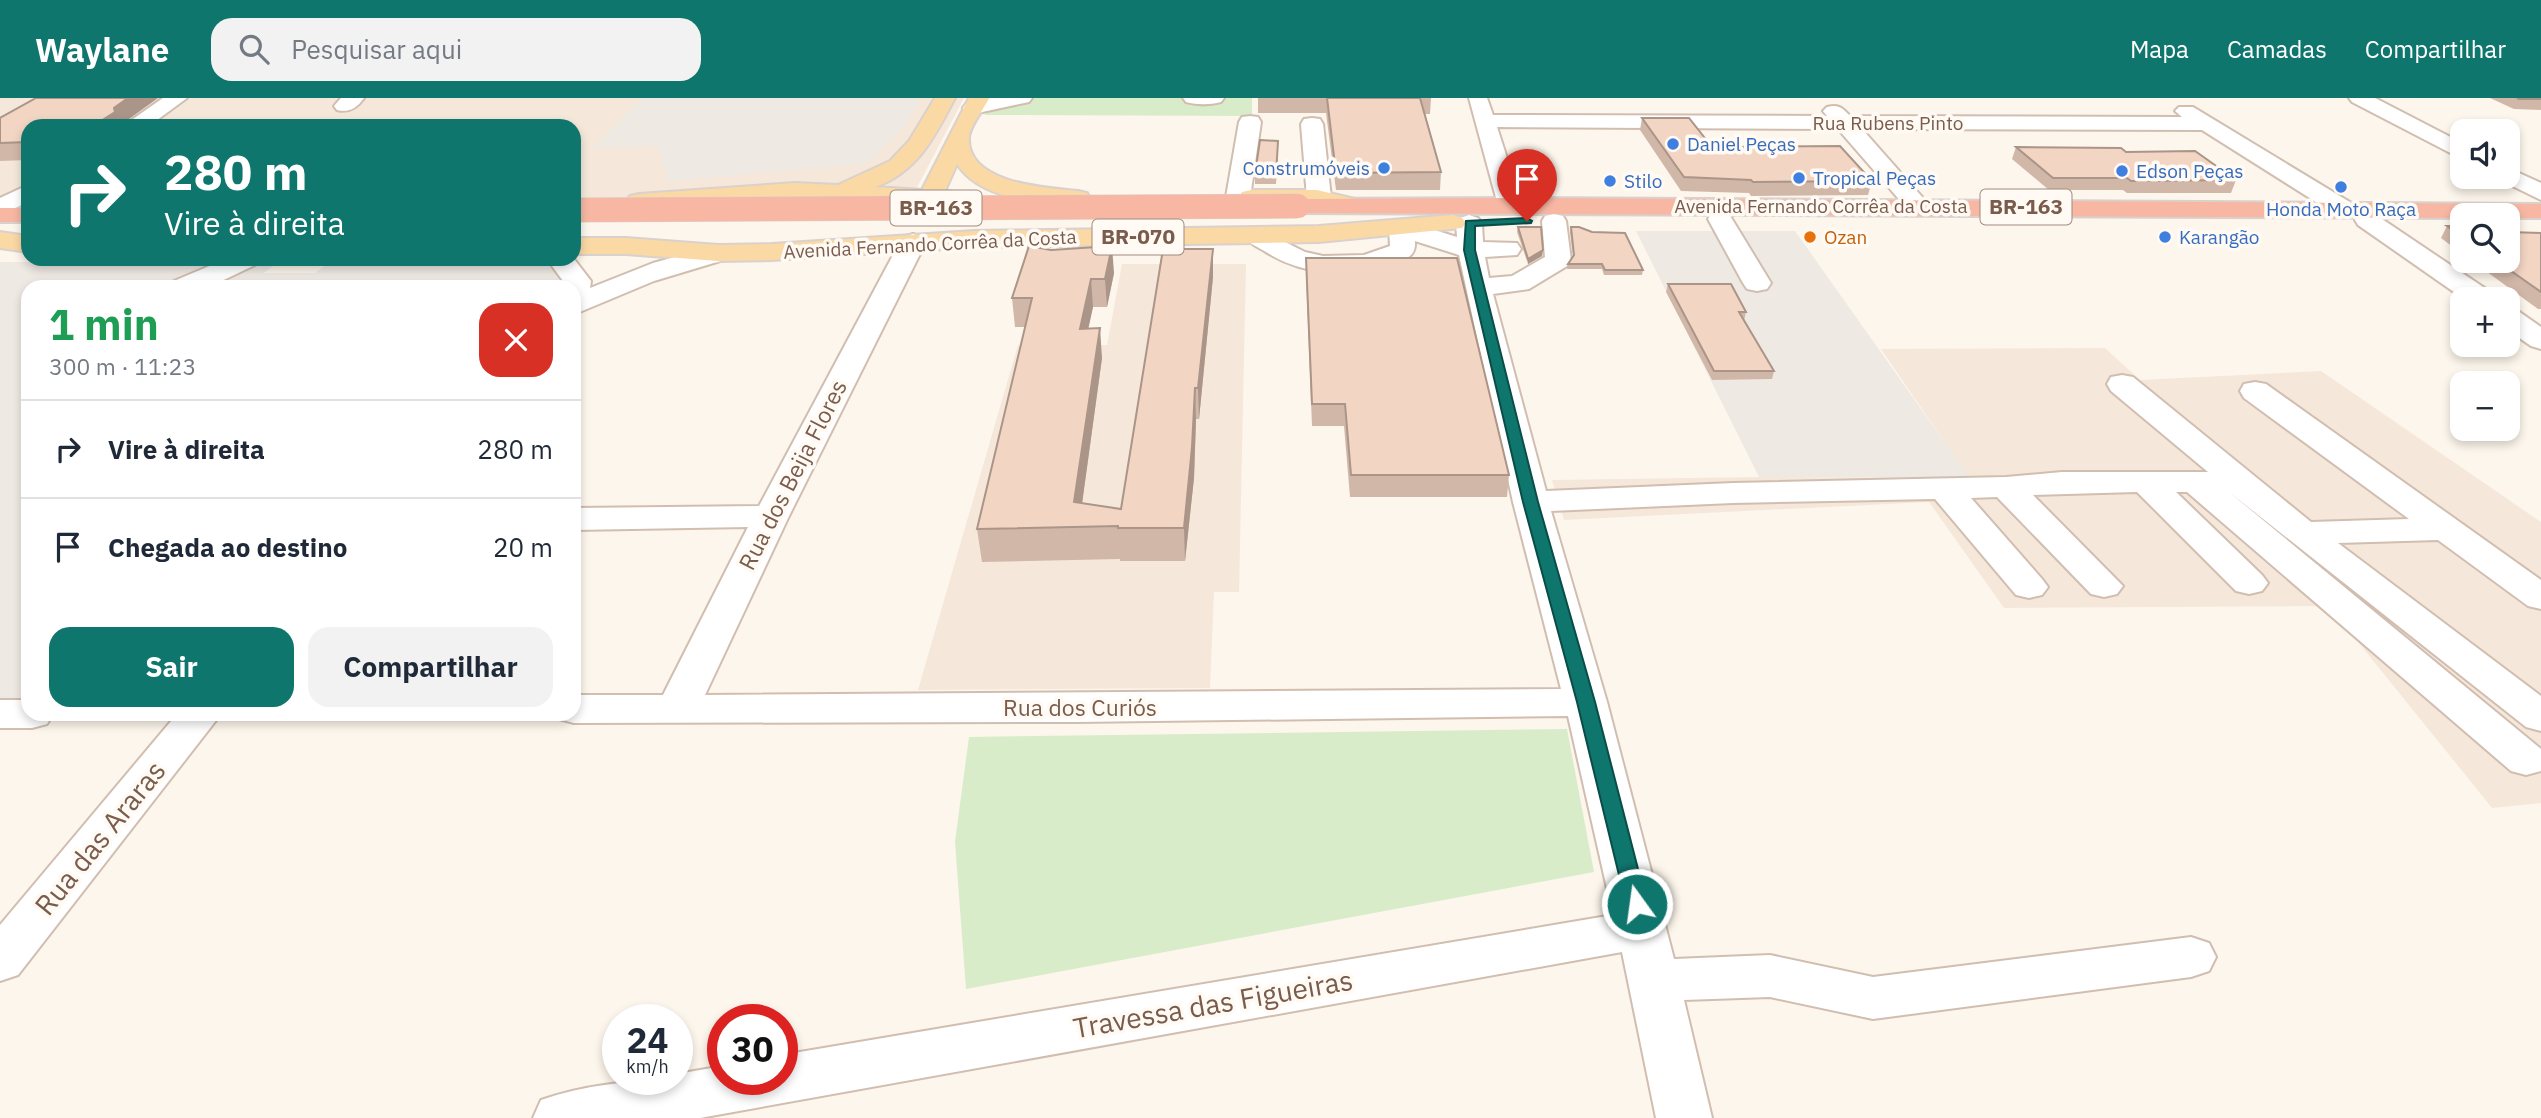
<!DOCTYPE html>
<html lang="pt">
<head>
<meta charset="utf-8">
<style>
  :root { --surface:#fff; --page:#f2f2f3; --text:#1f2937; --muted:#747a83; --line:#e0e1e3; --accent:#0f766e }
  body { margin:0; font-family:"IBM Plex Sans",sans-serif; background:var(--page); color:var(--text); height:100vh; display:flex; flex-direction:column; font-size:26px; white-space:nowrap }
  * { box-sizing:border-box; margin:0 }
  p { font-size:23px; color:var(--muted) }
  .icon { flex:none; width:38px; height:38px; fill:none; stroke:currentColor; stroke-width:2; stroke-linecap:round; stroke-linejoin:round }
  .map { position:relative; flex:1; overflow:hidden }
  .drawer { position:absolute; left:21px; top:182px; width:560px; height:441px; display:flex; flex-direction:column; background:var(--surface); border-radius:21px; box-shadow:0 4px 10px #0003 }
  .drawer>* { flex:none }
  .top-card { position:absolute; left:21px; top:21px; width:560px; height:147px; border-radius:21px; box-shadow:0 4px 10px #0003; background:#0f766e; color:#fff; overflow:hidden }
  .fabs { position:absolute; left:2450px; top:21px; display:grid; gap:14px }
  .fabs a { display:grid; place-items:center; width:70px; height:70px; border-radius:14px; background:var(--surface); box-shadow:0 4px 10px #0003; font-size:35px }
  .speed { position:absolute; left:602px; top:906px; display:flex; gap:14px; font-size:35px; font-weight:700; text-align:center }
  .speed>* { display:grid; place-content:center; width:91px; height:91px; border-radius:50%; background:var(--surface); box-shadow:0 4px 10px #0003; line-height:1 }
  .speed small { font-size:18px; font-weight:400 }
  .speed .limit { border:10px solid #d22; background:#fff; color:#111 }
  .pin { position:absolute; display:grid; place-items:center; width:60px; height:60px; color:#fff; margin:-72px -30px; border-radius:50% 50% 50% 0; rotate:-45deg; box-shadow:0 0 7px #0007 }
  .pin .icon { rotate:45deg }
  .me { position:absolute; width:77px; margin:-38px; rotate:346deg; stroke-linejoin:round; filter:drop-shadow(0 0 5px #0008) }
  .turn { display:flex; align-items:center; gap:24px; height:147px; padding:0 28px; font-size:32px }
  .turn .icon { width:91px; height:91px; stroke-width:2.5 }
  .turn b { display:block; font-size:49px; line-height:60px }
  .round { display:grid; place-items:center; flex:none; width:74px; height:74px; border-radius:21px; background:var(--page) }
  .summary { display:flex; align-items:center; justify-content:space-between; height:119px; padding:0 28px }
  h1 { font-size:42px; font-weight:700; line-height:52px; color:#1e9e55 }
  .action { display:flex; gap:14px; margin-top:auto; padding:14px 28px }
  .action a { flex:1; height:80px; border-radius:21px; background:var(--accent); color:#fff; font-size:28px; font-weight:700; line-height:80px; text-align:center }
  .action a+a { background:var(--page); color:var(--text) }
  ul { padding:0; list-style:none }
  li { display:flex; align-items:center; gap:21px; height:98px; padding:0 28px; border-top:2px solid var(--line) }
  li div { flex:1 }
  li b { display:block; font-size:26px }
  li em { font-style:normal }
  header { display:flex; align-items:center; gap:42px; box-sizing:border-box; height:98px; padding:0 35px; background:var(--accent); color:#fff }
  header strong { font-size:33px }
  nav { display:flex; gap:38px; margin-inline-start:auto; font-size:24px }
  .search { width:490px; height:63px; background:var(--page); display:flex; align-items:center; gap:18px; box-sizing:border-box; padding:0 24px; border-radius:21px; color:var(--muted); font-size:26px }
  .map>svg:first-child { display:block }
  .residential { fill:#f5e8da }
  .industrial { fill:#efe9e4 }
  .green { fill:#d8ecc9 }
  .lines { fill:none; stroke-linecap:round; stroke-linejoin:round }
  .minor-casing { stroke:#d1beb0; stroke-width:4 }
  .major-casing { stroke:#dad1cd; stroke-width:4 }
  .highway-casing { stroke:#dad1cd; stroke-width:4 }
  .minor { fill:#fff; fill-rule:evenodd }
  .major { fill:#fbd9a5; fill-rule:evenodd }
  .highway { fill:#f7b7a3; fill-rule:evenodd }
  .highway-bridge-casing { stroke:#dad1cd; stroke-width:25; stroke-linecap:butt }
  .highway-bridge { stroke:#f7b7a3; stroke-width:24 }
  .wall { fill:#d1b7a8 }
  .shaded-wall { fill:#aa9588 }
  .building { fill:#f3d5c3; stroke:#aa9588; stroke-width:2 }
  .route { fill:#0f766e; stroke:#0a4d48; stroke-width:2 }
  .shop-dot { fill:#3f7fe0; stroke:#fffaf3; stroke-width:2.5 }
  .food-dot { fill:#e8710a; stroke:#fffaf3; stroke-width:2.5 }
  .labels { text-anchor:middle; stroke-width:7; stroke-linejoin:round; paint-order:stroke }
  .far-street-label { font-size:19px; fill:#7a5c4d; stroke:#fffaf3 }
  .far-shop-label { font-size:19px; fill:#366cbe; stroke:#fffaf3; text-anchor:start }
  .far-food-label { font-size:19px; fill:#c56008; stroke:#fffaf3; text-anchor:start }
  .shield { fill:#fffaf3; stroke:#a28b7f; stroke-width:2 }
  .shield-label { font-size:21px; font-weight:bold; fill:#7a5c4d }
  .street-label { font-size:23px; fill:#7a5c4d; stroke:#fffaf3 }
  .near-street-label { font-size:28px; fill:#7a5c4d; stroke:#fffaf3 }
</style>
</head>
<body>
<header>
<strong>Waylane</strong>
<div class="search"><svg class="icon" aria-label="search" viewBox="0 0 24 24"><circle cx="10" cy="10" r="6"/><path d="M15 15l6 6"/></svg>Pesquisar aqui</div>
<nav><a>Mapa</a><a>Camadas</a><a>Compartilhar</a></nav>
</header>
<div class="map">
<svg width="2541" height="1020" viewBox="0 0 2541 1020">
  <rect width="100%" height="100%" fill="#fdf6ec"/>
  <g class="residential">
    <polygon points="0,0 964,0 904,114 574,118 574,28 28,28 28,123 0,123"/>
    <polygon points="1122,166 1246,166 1239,494 1214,494 1210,590 918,592 1018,247 1107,247"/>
    <polygon points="2105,250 2140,282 2321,273 2541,424 2541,705 2492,710 2329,508 2004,510 1929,404 1564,422 1552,382 1759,379 1969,380 1881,251"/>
  </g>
  <g class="industrial">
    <polygon points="643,0 921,0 904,30 866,65 669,83 658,48 593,50"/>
    <polygon points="1636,133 1795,133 1970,380 1759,379"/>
    <polygon points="332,162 547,166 555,173 559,182 558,189 28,189 28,600 0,600 0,164 278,164 264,175 315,175"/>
  </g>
  <g class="green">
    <polygon points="993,0 1252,0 1252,18 985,17"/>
    <polygon points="1567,631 1594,774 966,891 955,744 969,639"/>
  </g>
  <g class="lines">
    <g class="minor-casing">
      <g id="minor">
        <polygon points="163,0 187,0 149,28 123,28"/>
        <path d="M341 0H364C357 10 349 15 337 12L334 8Z"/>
        <polygon points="991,0 1032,0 1029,4 973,16 966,14 963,10 966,6"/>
        <path d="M1183 0H1224L1221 4C1210 7 1197 7 1186 4Z"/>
        <path d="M1469 0H1487L1493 17 1827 18 1823 13 1827 9C1838 6 1842 9 1850 18L2182 19 2175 13 2179 9H2193L2353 106 2356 111 2353 116 2344 118 2335 116 2202 32 1862 31 1931 109 1928 114 1919 116 1910 114 1838 31 1497 29 1522 107 1519 112 1510 114 1501 112 1498 107Z"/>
        <polygon points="2349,0 2375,0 2462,45 2462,61 2352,4"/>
        <polygon points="1250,18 1258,19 1261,24 1250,99 1247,104 1238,106 1229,104 1226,99 1239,24 1242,19"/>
        <polygon points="1312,20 1320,21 1323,26 1331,100 1328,105 1319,107 1310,105 1307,100 1301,26 1304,21"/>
        <polygon points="2508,70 2541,85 2541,102 2500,82 2498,79 2508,79"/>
        <polygon points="28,87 28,104 0,117 0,100"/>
        <polygon points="1720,114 1729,116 1732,121 1771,185 1767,191 1757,193 1747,191 1743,185 1708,121 1711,116"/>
        <polygon points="2367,115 2376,117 2492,195 2496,201 2464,201 2358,127 2355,122 2358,117"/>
        <path d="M1554 116 1563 118 1566 123 1571 162 1567 168 1529 191 1493 196 1546 393 1733 385 2006 379 2062 374H2208L2111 293 2107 286 2111 279 2122 277 2133 279 2311 424 2409 421 2244 300 2240 293 2244 286 2255 284 2266 286 2541 482V511L2528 508 2438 442 2338 445 2541 598V633L2526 629 2229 394 2541 651V673L2526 677 2511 673 2187 394H2176L2262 477 2268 485 2262 493 2249 496 2236 493 2137 394 2033 397 2123 488 2117 496 2104 499 2091 496 1997 399 1971 400 2042 481 2048 489 2042 497 2029 500 2016 497 1935 401 1733 405 1551 413 1607 604 1674 861 1770 857 1873 879 2191 839 2209 845 2216 859 2209 873 2191 879 1873 921 1770 899 1684 902 1712 1020H1656L1622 854 700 1020H533L541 1002C584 987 632 982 677 982V976L723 968V982H782V957L1613 817 1568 618 1076 624 574 625 559 621 556 616H574V597H663L748 429 574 432V410L759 408 900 144 904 139 913 136 922 139 926 144 789 418 705 597 1561 591 1513 404 1459 157 1415 143C1416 159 1406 161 1392 166 1350 180 1304 178 1266 154 1258 149 1249 146 1244 138L1248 133 1257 130 1305 154 1323 158 1364 157 1390 148 1389 130 1393 125 1402 122 1457 139 1456 125 1460 120 1469 117 1478 120 1482 125 1483 144 1517 145 1521 151 1517 157 1485 159 1489 180 1512 178 1545 159 1542 123 1545 118Z"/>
        <polygon points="718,147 727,149 731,155 727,161 654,183 575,216 574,189 563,189 563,183 547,161 574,161 591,183 590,190 653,165"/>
        <polygon points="226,161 259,161 255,167 209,189 170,189 174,183"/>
        <polygon points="2508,211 2518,213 2541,229 2541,251 2531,248 2508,232"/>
        <polygon points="0,602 28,602 28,616 53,616 47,626 32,630 0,630"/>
        <polygon points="177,616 221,616 18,877 0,883 0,827"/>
      </g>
    </g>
    <g class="major-casing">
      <g id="major">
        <path d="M935 0H955C935 38 918 74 875 89L922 92 969 0H989C984 11 970 28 969 39 966 86 1047 90 1078 93L1087 95 1090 100 1087 105 1078 107C1039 104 981 103 957 66L945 93 972 96 975 101 972 106 937 107C928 119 923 126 907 122L904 117 913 106 795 99 639 110 630 108 627 103 630 98 639 96 795 85 838 87 890 63 909 43Z"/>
        <polygon points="1251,92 1317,92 1363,103 1366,108 1363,113 1354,115 1317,106 1242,104 1239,99 1242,94"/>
        <polygon points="1453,117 1462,120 1466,125 1462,130 1319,144 974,149 772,162 718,163 626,156 574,156 574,140 626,140 718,147 772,146 974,133 1319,128"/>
        <polygon points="0,134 28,138 28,154 0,150"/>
      </g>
    </g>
    <g class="highway-casing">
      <g id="highway">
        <polygon points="1510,100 2541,106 2541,120 2508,120 2508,117 2462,117 2462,120 1298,115 1289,113 1286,108 1289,103 1298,101"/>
        <rect x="0" y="110" width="28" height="14"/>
      </g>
    </g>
    <use href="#minor" class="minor"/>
    <use href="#major" class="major"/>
    <use href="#highway" class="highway"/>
    <g class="highway-bridge-casing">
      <polyline id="highway-bridge" points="574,112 1298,108"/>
    </g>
    <use href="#highway-bridge" class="highway-bridge"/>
  </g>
  <g class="wall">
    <polygon points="1258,0 1431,0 1430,16 1425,16 1441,74 1440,92 1336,92 1326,15 1258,15"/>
    <polygon points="2490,0 2541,0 2541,12 2514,11"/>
    <polygon points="0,20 122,26 28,28 28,62 0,63"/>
    <polygon points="1642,20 1712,49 1872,83 1868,97 1751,98 1749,95 1681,93 1640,32"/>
    <polygon points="2016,49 2126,54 2236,82 2231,95 2127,95 2123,92 2049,92 2012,61"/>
    <polygon points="1278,52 1276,86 1255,86 1255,76"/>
    <polygon points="2447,128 2462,128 2462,156 2441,140"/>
    <polygon points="1518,129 1543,152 1542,158 1528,166 1517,134"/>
    <polygon points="1571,129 1643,172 1642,177 1604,177 1602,171 1567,171 1568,166 1573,158 1570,134"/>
    <polygon points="2541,135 2541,211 2538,211 2472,163 2508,163"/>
    <polygon points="1213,151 1213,179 1199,321 1196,321 1194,380 1185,463 1120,463 1120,461 982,464 977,431 1025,229 1015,229 1012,200 1114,175 1107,209 1093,209 1088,230 1102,260 1082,405 1121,411"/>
    <polygon points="1306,160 1509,377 1507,399 1350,399 1344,328 1312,328 1306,179"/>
    <polygon points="1668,186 1746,214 1744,223 1774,273 1772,281 1712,282 1666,194"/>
  </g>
  <g class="shaded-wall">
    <polygon points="128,0 158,0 122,26 122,28 93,28 114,10"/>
    <polygon points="1112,148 1114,175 1107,209 1105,181"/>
    <polygon points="1213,151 1213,179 1199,321 1198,290"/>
    <polygon points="1543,152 1542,158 1528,166 1528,161"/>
    <polygon points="1091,181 1093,209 1082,260 1080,231"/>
    <polygon points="1100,230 1102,260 1079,428 1074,404"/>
    <polygon points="1195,290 1196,321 1194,380 1185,463 1184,430"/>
  </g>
  <g class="building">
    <polygon points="36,0 128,0 114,10 115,14 93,28 28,28 28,44 0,45 0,20"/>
    <polygon points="1327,0 1420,0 1441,74 1336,75"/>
    <polygon points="2517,0 2541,0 2541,1 2519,1"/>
    <polygon points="1642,20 1689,20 1712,49 1840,48 1872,83 1753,84 1751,82 1684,79"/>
    <polygon points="1260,42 1278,43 1276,77 1255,76"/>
    <polygon points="2016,49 2121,50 2126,54 2195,53 2236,82 2131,83 2127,80 2053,80"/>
    <polygon points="2447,128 2462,128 2462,138"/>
    <polygon points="1518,129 1541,129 1543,152 1528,161"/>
    <polygon points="1571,129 1579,129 1592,134 1625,135 1643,172 1605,172 1602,166 1568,166 1574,157"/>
    <polygon points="2508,134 2541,135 2541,194 2497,163 2508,163"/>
    <polygon points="1029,148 1051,152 1112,148 1105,181 1091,181 1080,231 1100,230 1074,404 1121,411 1163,151 1213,151 1198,290 1195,290 1192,349 1184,430 1118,430 1118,428 977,431 1032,200 1012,200"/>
    <polygon points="1306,160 1457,160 1509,377 1351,377 1345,306 1312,306"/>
    <polygon points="1668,186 1731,186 1746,214 1739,214 1774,273 1714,273"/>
  </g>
  <polygon class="route" points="1527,120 1532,123 1531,125 1475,128 1475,152 1538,404 1595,604 1647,806 1644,812 1637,814 1629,812 1626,806 1577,604 1523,404 1464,152 1466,123"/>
  <g class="shop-dot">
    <circle cx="1673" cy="46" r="7"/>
    <circle cx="1384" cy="70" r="7"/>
    <circle cx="2122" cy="73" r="7"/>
    <circle cx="1799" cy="80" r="7"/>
    <circle cx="1610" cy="83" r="7"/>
    <circle cx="2341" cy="89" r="7"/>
    <circle cx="2165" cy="139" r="7"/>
  </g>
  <circle class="food-dot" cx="1810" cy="139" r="7"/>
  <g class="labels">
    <g class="far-street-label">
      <text x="1888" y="32">Rua Rubens Pinto</text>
      <text x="1821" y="115">Avenida Fernando Corrêa da Costa</text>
      <text transform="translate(930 146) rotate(-3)" y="7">Avenida Fernando Corrêa da Costa</text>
    </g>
    <g class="far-shop-label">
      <text x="1687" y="53">Daniel Peças</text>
      <text x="1370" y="77" text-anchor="end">Construmóveis</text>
      <text x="2136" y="80">Edson Peças</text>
      <text x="1813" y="87">Tropical Peças</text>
      <text x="1624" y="90">Stilo</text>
      <text x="2341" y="118" text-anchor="middle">Honda Moto Raça</text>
      <text x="2179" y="146">Karangão</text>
    </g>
    <g class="far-food-label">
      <text x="1824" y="146">Ozan</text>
    </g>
    <g class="shield">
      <rect x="1980.5" y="91.5" width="91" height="35" rx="5"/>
      <rect x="890.5" y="92.5" width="91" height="35" rx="5"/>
      <rect x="1092.5" y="121.5" width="91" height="35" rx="5"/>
    </g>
    <g class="shield-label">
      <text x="2026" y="116">BR-163</text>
      <text x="936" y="117">BR-163</text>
      <text x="1138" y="146">BR-070</text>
    </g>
    <g class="street-label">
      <text transform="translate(793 377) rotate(-63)" y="8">Rua dos Beija Flores</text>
      <text x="1080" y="618">Rua dos Curiós</text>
    </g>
    <g class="near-street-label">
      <text transform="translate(100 740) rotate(-51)" y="10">Rua das Araras</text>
      <text transform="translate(1213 906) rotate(-10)" y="10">Travessa das Figueiras</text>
    </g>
  </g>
</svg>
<div class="fabs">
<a><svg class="icon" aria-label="sound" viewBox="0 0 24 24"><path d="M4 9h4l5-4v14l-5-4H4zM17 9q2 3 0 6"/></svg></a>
<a><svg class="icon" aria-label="search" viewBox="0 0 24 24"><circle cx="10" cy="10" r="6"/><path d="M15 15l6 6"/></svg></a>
<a>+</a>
<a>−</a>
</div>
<div class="speed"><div>24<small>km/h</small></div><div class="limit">30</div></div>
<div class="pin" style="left:1527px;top:123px;background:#d93025"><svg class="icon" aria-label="arrive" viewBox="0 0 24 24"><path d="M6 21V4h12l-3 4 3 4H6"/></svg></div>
<svg class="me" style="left:1637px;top:806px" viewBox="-20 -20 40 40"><circle r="17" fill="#0f766e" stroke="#fff" stroke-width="3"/><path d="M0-11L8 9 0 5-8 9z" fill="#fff"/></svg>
<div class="top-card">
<div class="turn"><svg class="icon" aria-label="right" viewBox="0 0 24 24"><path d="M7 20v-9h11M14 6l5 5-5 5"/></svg><div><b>280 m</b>Vire à direita</div></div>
</div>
<section class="drawer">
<div class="summary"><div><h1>1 min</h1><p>300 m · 11:23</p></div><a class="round" style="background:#d93025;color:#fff"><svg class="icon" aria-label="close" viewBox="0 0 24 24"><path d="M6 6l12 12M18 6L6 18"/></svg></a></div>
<ul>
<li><svg class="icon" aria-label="right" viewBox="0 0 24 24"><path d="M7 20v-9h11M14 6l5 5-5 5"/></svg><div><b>Vire à direita</b></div><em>280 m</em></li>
<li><svg class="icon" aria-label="arrive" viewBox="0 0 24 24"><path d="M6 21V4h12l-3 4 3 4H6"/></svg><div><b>Chegada ao destino</b></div><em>20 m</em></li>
</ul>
<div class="action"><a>Sair</a><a>Compartilhar</a></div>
</section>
</div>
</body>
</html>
